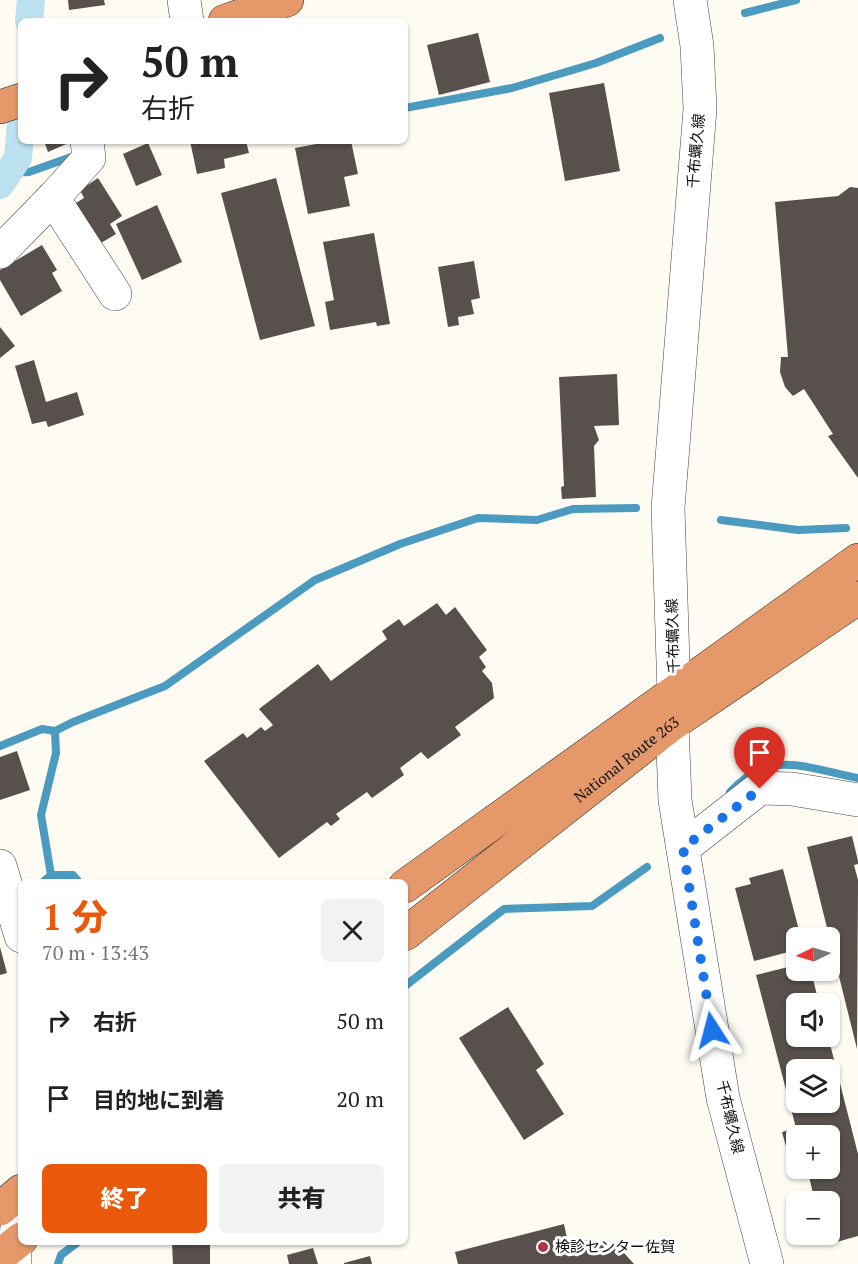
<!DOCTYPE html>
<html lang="ja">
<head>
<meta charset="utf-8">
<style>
  :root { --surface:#fff; --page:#f2f2f2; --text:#222; --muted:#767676; --accent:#ea580c }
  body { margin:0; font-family:"PT Serif","Noto Sans JP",serif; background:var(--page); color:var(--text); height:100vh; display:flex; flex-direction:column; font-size:22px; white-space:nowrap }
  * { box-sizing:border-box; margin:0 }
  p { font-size:20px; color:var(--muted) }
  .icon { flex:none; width:33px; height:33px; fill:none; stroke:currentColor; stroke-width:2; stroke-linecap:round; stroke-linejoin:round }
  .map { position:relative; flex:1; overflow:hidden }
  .side { position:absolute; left:18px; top:879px; width:390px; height:366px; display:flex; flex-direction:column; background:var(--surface); border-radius:9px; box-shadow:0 2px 4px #0004 }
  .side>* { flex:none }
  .banner { position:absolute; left:18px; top:18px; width:390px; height:126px; border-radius:9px; box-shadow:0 2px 4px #0004; background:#fff; color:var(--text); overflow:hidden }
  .needle { width:39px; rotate:265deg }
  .tools { position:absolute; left:786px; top:927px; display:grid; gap:12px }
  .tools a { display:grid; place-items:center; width:54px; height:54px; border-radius:9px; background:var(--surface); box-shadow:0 2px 4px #0004; font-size:30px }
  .pin { position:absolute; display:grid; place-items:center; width:51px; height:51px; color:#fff; margin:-62px -26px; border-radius:50% 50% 50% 0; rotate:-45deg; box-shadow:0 0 6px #0007 }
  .pin .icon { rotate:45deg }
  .me { position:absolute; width:66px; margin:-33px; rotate:351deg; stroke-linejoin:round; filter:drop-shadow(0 0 4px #0008) }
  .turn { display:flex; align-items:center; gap:21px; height:126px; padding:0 24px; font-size:27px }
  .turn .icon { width:78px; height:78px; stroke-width:2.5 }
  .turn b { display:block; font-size:42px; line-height:51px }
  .round { display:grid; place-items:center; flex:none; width:63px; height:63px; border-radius:9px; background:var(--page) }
  .headline { display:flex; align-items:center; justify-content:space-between; height:102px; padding:0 24px }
  h1 { font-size:36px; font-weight:800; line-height:45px; color:var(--accent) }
  .button { display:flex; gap:12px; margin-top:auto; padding:12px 24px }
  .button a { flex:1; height:69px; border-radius:9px; background:var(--accent); color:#fff; font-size:24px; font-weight:800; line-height:69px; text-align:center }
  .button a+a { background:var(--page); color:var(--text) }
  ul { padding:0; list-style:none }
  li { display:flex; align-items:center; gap:18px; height:78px; padding:0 24px }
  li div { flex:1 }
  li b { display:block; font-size:22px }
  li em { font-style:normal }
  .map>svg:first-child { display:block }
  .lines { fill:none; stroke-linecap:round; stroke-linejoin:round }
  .stream { stroke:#4b9abf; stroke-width:8 }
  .canal { stroke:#bce1f0; stroke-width:28 }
  .building { fill:#57504d; fill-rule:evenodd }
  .minor-casing { stroke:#424242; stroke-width:34 }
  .highway-casing { stroke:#202020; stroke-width:34 }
  .minor { stroke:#fff; stroke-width:33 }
  .highway { stroke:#e59869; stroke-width:33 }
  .route { stroke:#1a73e8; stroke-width:10; stroke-dasharray:0 18 }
  .poi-dot { fill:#b13545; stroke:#fff; stroke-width:2 }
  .labels { text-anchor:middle; stroke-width:6; stroke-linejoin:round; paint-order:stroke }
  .street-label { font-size:15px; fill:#0f0f0f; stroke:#fff }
  .poi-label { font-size:15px; fill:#0f0f0f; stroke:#fff; text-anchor:start }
</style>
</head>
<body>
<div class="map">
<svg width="858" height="1264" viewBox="0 0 858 1264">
  <rect width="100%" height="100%" fill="#fefbf3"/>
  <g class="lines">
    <g class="stream">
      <polyline points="745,13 796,0"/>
      <polyline points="405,108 512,88 596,63 660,38"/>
      <polyline points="8,173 29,172 74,156"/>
      <polyline points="721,520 798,530 846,528"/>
      <polyline points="0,746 42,729 55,731 73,722 165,686 315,580 400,544 478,518 537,520 573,509 636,508"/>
      <path d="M730 792C739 783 749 774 760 769 788 757 829 773 858 778"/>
      <polyline points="51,875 73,875 79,882"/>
      <polyline points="43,882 51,875 41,815 56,753 55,731"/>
      <polyline points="405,986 504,909 592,906 647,867"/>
      <polyline points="58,1264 61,1255 78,1242"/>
    </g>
    <g class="canal">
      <polyline points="29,21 31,0"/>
      <polyline points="0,185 18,158 21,123"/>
    </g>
  </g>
  <g class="building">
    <polygon points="68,0 104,0 105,5 69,10"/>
    <polygon points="478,33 490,82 439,95 427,45"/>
    <polygon points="604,83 620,171 565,181 549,93"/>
    <polygon points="44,141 73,141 48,152"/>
    <polygon points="190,141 246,141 249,153 224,159 225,168 197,174"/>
    <polygon points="332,141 351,141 358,174 344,177 350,206 308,214 295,148"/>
    <polygon points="148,143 162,175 136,186 123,154"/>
    <polygon points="98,178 122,216 110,224 116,234 101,243 76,203 84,198 80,190"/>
    <polygon points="276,178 315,326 260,340 221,193"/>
    <polygon points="850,187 858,188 858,478 828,436 833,434 804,389 793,396 785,387 780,372 781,357 788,357 775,202 838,196"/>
    <polygon points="157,205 182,262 142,280 116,224"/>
    <polygon points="374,233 390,324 377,326 376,322 330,330 325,302 334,300 323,242"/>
    <polygon points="42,245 57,270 52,273 62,291 21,316 0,280 0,270"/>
    <polygon points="474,261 480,298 471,300 474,314 458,317 459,325 448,327 438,267"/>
    <polygon points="0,327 15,346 0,358"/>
    <polygon points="34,360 46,402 77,392 84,415 48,427 46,421 32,424 15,366"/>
    <polygon points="617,374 619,425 594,426 599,440 594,446 596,497 562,499 561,487 564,486 559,377"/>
    <polygon points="437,603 446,615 455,607 487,650 479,657 486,667 482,671 492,683 494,698 455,727 461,735 428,759 421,752 400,768 404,775 372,798 367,792 336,814 340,819 331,826 327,822 279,858 204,761 243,733 247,738 261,727 265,731 273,725 259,709 318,664 331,681 387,639 382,631 399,619 404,626"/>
    <polygon points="17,751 30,790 0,800 0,757"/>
    <polygon points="852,836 858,861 858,864 854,865 858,880 857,1049 807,847"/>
    <polygon points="783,869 801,938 796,938 796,950 754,961 735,888 751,884 749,878"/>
    <polygon points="0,947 7,973 0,975"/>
    <path d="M796 965V970H811L819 1004H796V1036H828L858 1154V1236L826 1245 824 1234H830V1202H815L807 1168H830V1136H796V1147L787 1150 782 1132 796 1128 756 975ZM796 1070H830V1102H796Z"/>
    <polygon points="508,1007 544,1064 536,1070 564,1114 524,1140 459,1038"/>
    <polygon points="564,1224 568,1243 584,1240 605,1243 624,1253 634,1264 458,1264 455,1252"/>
    <polygon points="210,1243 210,1264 173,1264 172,1244"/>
    <polygon points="313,1248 318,1264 289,1264 287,1255"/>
    <polygon points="370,1256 372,1264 344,1264 344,1263"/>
  </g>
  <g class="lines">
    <g class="minor-casing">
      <g id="minor">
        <polyline points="184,0 187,21"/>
        <polyline points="690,0 697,46 700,109 668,508 674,693 672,724 675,800 723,1098 767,1264"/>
        <polyline points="53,198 115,294"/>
        <polyline points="0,252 53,198 89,158 87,141"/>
        <polyline points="683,848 760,788 792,789 858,800"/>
        <polyline points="0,866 21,936"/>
        <polyline points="15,1264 15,1244 21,1195"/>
      </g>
    </g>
    <g class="highway-casing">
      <g id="highway">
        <polyline points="225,21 287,0"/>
        <polyline points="0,107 21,100"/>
        <polyline points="405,886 858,560"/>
        <path id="s1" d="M405 934 672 724 858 598"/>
        <polyline points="0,1209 21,1191"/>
        <polyline points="0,1256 21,1239"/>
      </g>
    </g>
    <use href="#minor" class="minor"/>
    <use href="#highway" class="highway"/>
  </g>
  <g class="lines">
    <polyline class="route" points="712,1030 683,848 760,789"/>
  </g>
  <circle class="poi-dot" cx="543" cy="1247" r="6"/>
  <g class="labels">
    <g class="street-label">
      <text transform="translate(696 151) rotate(-85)" y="5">千布蠣久線</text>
      <text transform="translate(673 636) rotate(-92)" y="5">千布蠣久線</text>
      <text dy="5" stroke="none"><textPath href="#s1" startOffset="282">National Route 263</textPath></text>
      <text transform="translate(730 1117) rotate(77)" y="5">千布蠣久線</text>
    </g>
    <g class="poi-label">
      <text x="555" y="1252">検診センター佐賀</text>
    </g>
  </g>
</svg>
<div class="tools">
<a><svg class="needle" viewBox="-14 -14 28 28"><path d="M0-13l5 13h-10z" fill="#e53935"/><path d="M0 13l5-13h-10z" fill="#767676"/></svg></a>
<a><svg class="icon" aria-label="sound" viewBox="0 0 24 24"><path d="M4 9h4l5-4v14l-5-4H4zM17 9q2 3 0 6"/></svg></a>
<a><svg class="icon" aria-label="layers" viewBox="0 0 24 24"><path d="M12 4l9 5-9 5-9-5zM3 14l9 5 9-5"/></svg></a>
<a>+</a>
<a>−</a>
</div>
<div class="pin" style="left:760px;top:789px;background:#d93025"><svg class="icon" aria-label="arrive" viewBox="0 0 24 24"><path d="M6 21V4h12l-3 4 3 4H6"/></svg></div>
<svg class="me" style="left:712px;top:1030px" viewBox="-20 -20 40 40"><path d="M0-17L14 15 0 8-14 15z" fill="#1a73e8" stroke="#fff" stroke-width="4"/></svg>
<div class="banner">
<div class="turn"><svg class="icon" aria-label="right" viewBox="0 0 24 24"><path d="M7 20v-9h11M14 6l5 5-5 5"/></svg><div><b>50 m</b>右折</div></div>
</div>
<section class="side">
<div class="headline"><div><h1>1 分</h1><p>70 m · 13:43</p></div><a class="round"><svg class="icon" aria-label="close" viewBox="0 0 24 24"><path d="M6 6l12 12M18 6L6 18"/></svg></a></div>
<ul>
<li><svg class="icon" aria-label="right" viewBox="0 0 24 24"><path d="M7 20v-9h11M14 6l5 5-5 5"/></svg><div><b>右折</b></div><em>50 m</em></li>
<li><svg class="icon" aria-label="arrive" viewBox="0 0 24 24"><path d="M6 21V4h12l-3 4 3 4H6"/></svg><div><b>目的地に到着</b></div><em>20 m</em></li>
</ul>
<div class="button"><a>終了</a><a>共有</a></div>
</section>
</div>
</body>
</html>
